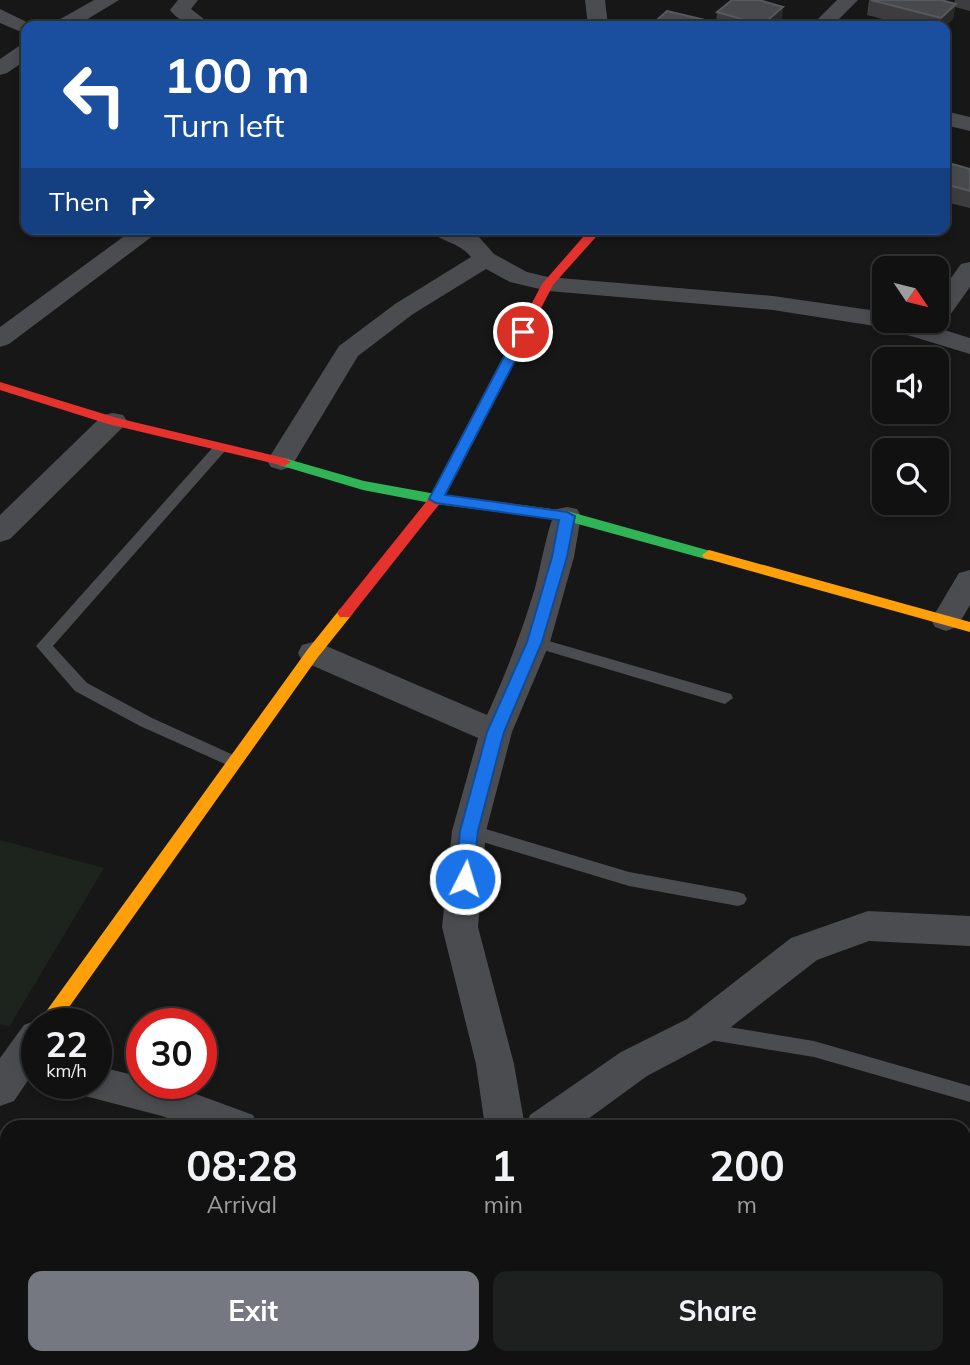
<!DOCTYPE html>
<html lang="en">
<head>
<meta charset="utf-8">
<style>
  :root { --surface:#111; --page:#1e1f1f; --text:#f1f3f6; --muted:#9c9d9f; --line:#303131; --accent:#757880 }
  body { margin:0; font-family:Mulish,sans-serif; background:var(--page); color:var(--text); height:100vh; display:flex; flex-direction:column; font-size:26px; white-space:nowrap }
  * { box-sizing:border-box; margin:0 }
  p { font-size:23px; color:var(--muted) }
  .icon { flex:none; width:38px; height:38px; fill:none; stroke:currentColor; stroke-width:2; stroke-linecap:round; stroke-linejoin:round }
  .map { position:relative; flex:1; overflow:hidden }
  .details { position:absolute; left:0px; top:1120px; width:971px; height:245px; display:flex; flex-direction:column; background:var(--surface); border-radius:21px 21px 0 0; box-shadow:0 4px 10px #0003,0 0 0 2px var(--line) }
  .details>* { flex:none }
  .top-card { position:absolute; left:21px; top:21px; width:929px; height:214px; border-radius:14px; box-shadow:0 4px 10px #0003,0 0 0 2px var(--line); background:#1a4fa0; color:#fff; overflow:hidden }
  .needle { width:46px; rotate:125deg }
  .fabs { position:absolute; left:872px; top:256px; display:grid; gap:14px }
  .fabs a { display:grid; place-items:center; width:77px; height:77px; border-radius:14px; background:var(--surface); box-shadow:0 4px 10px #0003,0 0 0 2px var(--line); font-size:35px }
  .speed { position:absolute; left:21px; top:1008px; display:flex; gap:14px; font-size:35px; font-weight:700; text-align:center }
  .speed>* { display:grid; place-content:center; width:91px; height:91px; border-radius:50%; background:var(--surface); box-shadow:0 4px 10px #0003,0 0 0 2px var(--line); line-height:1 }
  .speed small { font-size:18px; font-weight:400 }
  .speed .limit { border:10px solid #d22; background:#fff; color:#111 }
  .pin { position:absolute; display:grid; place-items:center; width:60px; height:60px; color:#fff; margin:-30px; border:4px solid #fff; border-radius:50%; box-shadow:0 2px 7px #0007 }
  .me { position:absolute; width:77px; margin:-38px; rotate:5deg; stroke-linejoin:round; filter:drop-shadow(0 0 5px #0008) }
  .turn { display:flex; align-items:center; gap:24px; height:147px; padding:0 28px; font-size:32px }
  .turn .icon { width:91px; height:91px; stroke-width:2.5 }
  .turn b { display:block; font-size:49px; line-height:60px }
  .then { display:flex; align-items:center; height:66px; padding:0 28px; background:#0003; gap:14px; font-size:26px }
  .eta { display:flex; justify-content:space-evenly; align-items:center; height:119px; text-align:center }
  .eta b { font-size:42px; font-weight:700; line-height:49px }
  .cta { display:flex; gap:14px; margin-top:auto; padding:14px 28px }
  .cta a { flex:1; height:80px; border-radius:14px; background:var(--accent); color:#fff; font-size:28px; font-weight:700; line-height:80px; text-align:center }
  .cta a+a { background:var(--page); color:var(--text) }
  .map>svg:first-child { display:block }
  .green { fill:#1c241d }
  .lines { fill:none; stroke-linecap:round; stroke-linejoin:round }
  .lane { fill:#4a4c50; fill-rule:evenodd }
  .street { fill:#4a4c50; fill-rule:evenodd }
  .fast { fill:#30b455; fill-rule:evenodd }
  .slow { fill:#ff9f0a; fill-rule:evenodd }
  .jam { fill:#e5322d; fill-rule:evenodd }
  .wall { fill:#3d3d3f }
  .shaded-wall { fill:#29292a }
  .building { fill:#48494c; stroke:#57595d; stroke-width:2 }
  .route { fill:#1a73e8; stroke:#114b97; stroke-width:2 }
</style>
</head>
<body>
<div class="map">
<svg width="970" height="1365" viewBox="0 0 970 1365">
  <rect width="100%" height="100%" fill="#171717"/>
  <polygon class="green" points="0,840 104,868 9,1027 0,1024"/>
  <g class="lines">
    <g class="lane">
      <polygon points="220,444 225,445 227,448 225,451 53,646 87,683 152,718 240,758 242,762 240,766 234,768 140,726 75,691 36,646 215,445"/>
      <polygon points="535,637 731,694 733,698 725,704 530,646 527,642"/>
      <polygon points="469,824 629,872 738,892 744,894 747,899 744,904 738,906 629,886 463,836 460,831 463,826"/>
      <polygon points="704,1023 814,1041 970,1086 970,1102 814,1057 704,1039 697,1037 695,1031 697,1025"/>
    </g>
    <g class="street">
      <polygon points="94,0 119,0 76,26 52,26 55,22"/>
      <path d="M178 0H198L191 9 213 26C195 26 182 25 170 10Z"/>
      <polygon points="585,0 605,0 608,26 588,26"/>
      <polygon points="837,0 858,0 832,26 811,26"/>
      <polygon points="0,9 35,26 26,26 26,34 0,23"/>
      <polygon points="26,44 26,60 7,73 0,75 0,59 19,46"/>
      <polygon points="945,111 970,117 970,131 945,125"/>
      <polygon points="134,229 162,229 9,344 0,347 0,327"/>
      <path d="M429 229H462L479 237 494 254 527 272 548 277 773 296 884 312V320H912L970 338V354L881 327 773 310 548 291 510 282 486 269 413 314 358 356 291 467 281 470 271 467 267 461 339 346 395 304 471 257C458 241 439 242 429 229Z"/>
      <polygon points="970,262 970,287 945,322 936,325 927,322 926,320 936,320 936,299 961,264"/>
      <polygon points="113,413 123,415 127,421 123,427 10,539 0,542 0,515 103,415"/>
      <path d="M567 507 577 509 581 516 574 557 550 642 512 732 486 831 478 927 514 1064 525 1127 530 1115 621 1052 687 1019 791 938 868 911 970 916V946L869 941 817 960 713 1041 647 1076 577 1127H485L476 1064 442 927 452 831 478 738 302 661 298 653 302 645 313 642 324 645 487 715C506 673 522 632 535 588 541 567 547 526 557 509Z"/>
      <polygon points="970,570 970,605 957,627 946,631 935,627 931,620 959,573"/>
      <polygon points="37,1020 48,1024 37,1024 37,1067 14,1101 0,1106 0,1058 24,1025"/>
      <polygon points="96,1066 142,1077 142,1083 166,1083 253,1115 259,1127 192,1127 162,1116 81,1095 76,1083 96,1083"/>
      <polygon points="252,1358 303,1358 300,1365 249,1365"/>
      <polygon points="790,1358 847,1358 850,1365 793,1365"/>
    </g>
    <polygon class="fast" points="284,458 364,481 436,494 567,511 714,552 716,555 709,560 567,521 436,504 363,490 279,465 277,462 279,459"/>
    <g class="slow">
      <polygon points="709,550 970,622 970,632 704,558 702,555"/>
      <polygon points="345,608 353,613 350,617 318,657 57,1024 37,1024 308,649 340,609"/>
    </g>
    <g class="jam">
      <polygon points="590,229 603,229 553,285 441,502 350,617 340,617 337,613 340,609 430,497 542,284"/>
      <polygon points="0,382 117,418 284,458 291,462 284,466 108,424 0,390"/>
    </g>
  </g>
  <g class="wall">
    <polygon points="869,0 954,4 955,0 970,0 970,11 955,7 953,19 945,26 909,26 867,15"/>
    <polygon points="717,12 782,22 777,26 650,26 716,23"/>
    <polygon points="945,162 970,169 970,208 945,202"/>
  </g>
  <g class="shaded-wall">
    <polygon points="956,4 953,19 945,27 939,26 941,18"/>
    <polygon points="783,7 782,22 777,26 762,26 762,25"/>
  </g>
  <g class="building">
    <polygon points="732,0 759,0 783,7 762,25 717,12"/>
    <polygon points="871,0 941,0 956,4 941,18"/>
    <polygon points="667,11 730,26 650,26"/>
    <polygon points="945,162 970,169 970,191 945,184"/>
  </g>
  <polygon class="route" points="523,328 530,332 445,495 567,512 575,516 567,557 542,642 504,732 478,831 473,879 471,884 458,884 456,879 460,831 487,732 527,642 552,557 559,520 436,503 429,499 517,332"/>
</svg>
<div class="fabs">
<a><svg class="needle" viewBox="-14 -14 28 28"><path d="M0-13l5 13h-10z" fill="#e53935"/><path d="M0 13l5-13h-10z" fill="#9c9d9f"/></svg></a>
<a><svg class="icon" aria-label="sound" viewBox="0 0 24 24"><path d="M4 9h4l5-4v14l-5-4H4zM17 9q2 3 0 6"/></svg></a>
<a><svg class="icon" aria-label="search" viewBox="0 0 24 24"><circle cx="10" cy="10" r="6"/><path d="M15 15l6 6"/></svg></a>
</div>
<div class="speed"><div>22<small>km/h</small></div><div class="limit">30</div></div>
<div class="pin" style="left:523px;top:332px;background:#d93025"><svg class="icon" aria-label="arrive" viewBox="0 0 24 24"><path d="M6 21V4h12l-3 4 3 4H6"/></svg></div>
<svg class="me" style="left:465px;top:879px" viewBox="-20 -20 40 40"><circle r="17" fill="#1a73e8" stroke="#fff" stroke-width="3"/><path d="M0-11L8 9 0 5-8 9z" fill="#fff"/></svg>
<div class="top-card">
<div class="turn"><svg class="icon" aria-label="left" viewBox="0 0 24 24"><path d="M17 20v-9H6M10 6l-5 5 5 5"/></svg><div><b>100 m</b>Turn left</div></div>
<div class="then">Then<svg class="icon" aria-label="right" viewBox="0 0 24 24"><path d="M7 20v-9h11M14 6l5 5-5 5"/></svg></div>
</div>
<section class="details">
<div class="eta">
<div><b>08:28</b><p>Arrival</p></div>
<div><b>1</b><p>min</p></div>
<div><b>200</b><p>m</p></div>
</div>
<div class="cta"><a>Exit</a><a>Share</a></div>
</section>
</div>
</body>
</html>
